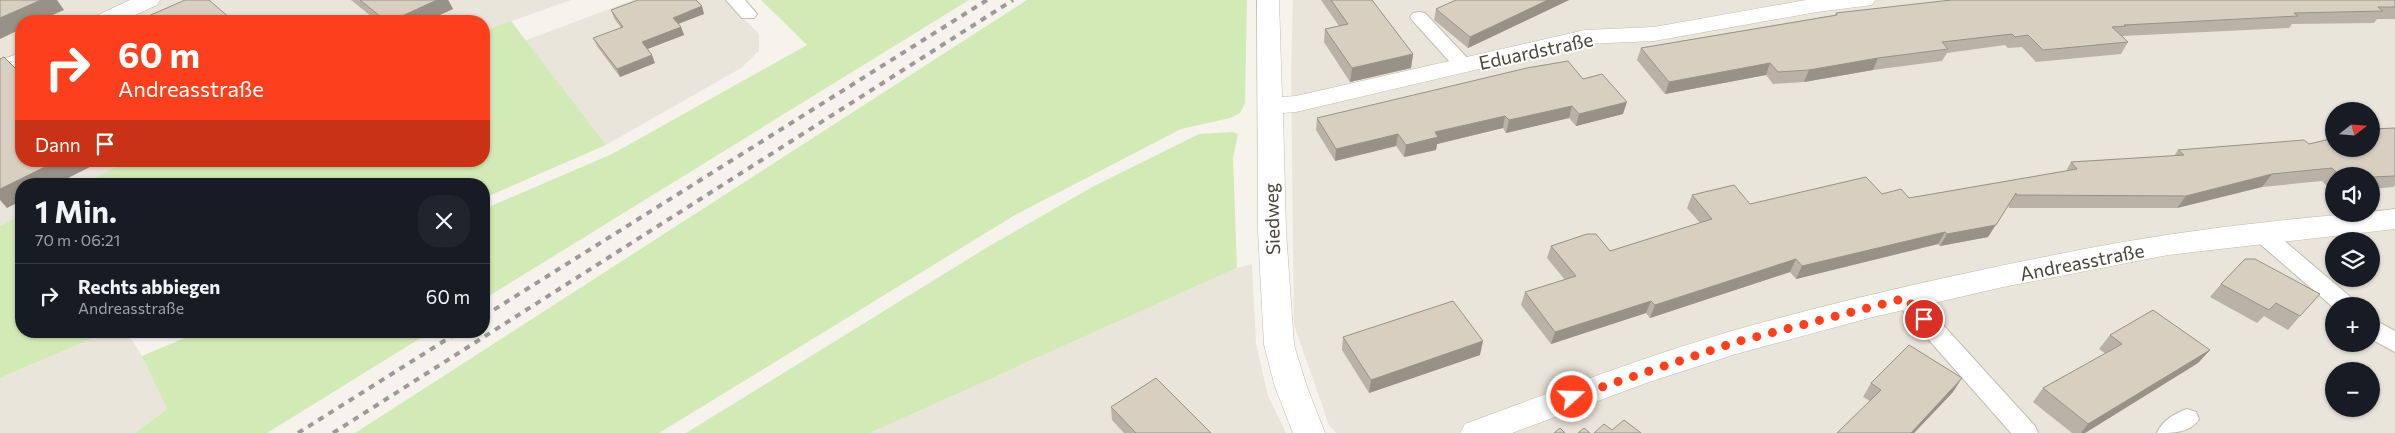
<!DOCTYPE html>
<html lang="de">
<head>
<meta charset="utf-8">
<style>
  :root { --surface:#171b24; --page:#20242c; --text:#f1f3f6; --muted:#9ea1a6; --line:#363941 }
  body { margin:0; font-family:Commissioner,sans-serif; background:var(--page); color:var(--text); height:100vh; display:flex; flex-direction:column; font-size:19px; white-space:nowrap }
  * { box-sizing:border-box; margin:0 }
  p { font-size:16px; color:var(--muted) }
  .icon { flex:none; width:28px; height:28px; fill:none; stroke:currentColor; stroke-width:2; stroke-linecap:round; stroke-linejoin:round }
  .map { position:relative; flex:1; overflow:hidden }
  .sheet { position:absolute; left:15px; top:178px; width:475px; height:160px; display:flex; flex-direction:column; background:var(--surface); border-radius:20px; box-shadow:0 1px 4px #0004 }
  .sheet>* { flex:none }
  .banner { position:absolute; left:15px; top:15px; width:475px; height:152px; border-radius:20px; box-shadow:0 1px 4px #0004; background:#fc3f1d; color:#fff; overflow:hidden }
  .needle { width:32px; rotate:73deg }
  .fabs { position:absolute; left:2325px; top:102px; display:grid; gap:10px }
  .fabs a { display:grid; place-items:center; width:55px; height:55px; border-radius:50%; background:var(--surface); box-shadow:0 1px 4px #0004; font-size:25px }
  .pin { position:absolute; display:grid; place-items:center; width:42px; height:42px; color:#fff; margin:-21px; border:2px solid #fff; border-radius:50%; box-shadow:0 1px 5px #0007 }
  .me { position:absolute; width:55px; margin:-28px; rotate:70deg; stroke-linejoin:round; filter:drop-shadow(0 0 4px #0008) }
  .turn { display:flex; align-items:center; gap:18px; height:105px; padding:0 20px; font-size:22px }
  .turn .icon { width:65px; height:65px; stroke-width:2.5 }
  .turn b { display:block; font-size:35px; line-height:42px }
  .then { display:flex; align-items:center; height:48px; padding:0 20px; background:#0003; gap:10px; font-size:19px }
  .round { display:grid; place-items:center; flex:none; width:52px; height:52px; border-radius:20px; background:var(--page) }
  .overview { display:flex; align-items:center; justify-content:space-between; height:85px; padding:0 20px }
  h1 { font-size:30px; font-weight:700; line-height:38px }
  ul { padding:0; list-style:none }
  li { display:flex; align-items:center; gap:15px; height:65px; padding:0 20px; border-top:1px solid var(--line) }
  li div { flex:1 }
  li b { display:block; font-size:19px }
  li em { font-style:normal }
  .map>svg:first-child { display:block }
  .residential { fill:#eae5da; fill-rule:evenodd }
  .green { fill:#d2eab5 }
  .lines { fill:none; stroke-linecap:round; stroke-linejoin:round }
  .service-casing { stroke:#c2bbae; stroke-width:2 }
  .minor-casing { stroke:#c2bbae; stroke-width:1 }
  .service { fill:#fff; fill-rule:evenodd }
  .minor { fill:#fff; fill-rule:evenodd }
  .rail { stroke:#9a9a9a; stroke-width:4; stroke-dasharray:6 6; stroke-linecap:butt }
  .wall { fill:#bab2a6 }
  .shaded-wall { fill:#979187 }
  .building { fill:#d8cfc1; stroke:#979187 }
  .route { stroke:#fc3f1d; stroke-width:9; stroke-dasharray:0 16.2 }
  .labels { text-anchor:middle; stroke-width:4; stroke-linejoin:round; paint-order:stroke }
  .street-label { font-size:19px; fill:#4b4439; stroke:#fff }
</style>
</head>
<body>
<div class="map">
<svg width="2395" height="433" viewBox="0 0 2395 433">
  <rect width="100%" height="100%" fill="#f6f3ec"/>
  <g class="residential">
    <polygon points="0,0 571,0 484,31 484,21 21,21 21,161 127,161 83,184 21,184 21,215 0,226"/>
    <polygon points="633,0 725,0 759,34 759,51 741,68 606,145 524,41"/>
    <path d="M1293 0H2395V433H1336L1329 425 1294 325 1291 72ZM2334 111H2371V149H2334ZM2334 176H2371V214H2334ZM2334 241H2371V279H2334ZM2334 306H2371V344H2334ZM2334 371H2371V409H2334Z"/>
    <polygon points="1252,264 1256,344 1268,396 1286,433 870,433 1237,268"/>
    <polygon points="110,331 118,331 132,340 142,356 167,409 135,433 0,433 0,378"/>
  </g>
  <g class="green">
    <polygon points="761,0 969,0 484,299 484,209 612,154 807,45"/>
    <polygon points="1027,0 1247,0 1245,103 1240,113 1230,118 1181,129 1015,215 659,433 355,433"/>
    <polygon points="511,21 606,145 484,198 484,184 83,184 127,161 484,161 484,31"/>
    <polygon points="1233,132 1238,134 1233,158 1237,268 870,433 686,433 986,248 1094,186 1199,134"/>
    <polygon points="21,215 21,331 110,331 0,378 0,226"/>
    <polygon points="201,331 432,331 267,433 135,433 167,409 142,356"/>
  </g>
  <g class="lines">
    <g class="service-casing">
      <g id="service">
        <polygon points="726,0 745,0 757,14 754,18 742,18"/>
        <polygon points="1419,12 1425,13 1471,62 1473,66 1471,70 1457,70 1413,21 1410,17 1413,13"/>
        <polygon points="2260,224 2268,227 2354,300 2357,306 2334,306 2334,308 2252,237 2249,232 2252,227"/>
        <polygon points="1906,291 1914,293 2035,426 2038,433 2011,433 1898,305 1895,299 1898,293"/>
        <polygon points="2371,318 2395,331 2395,352 2371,339"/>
        <path d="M2187 409 2196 412 2199 419C2190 433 2174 433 2157 433 2162 421 2175 413 2187 409Z"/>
      </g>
    </g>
    <g class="minor-casing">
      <g id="minor">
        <polygon points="130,0 160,0 157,5 122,21 92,21 96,16"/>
        <polygon points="1257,0 1279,0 1282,97 1296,96 1585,30 1654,27 1806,0 1875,0 1872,5 1817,12 1654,41 1585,44 1296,112 1283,113 1286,231 1294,345 1307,387 1325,433 1293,433 1275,387 1264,345 1258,231"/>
        <polygon points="21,53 21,69 0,77 0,60"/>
        <path d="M2395 209V229L2168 255 2003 287 1869 318 1736 354 1649 382 1512 433H1460L1465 424C1554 391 1644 357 1735 330 1845 299 1957 274 2069 252 2135 239 2201 229 2268 222 2303 218 2337 214 2371 214V212Z"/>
      </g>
    </g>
    <use href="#service" class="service"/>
    <use href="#minor" class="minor"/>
    <g class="rail">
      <polyline points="484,316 987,0"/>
      <polyline points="298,433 460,331"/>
      <polyline points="333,433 1013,0"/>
    </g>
  </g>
  <g class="wall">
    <polygon points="351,0 448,0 453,9 426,21 377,21"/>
    <polygon points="1321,0 1372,0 1413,54 1411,68 1350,82 1324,42 1325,29 1339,26"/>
    <polygon points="1473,0 1569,0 1468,48 1434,20 1436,9"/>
    <polygon points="2395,0 2395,19 2377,19 2374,23 2292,24 2289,28 2122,36 2128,42 2121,54 2036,62 2022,47 2008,48 2005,45 1947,53 1942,61 1873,70 1804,82 1773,84 1766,75 1665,94 1637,60 1641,48 1835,15 1836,13"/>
    <polygon points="611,10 704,14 678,24 681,27 684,35 647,49 655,63 620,77 597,46 593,38 621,28 614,18"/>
    <polygon points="1583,79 1623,114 1576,126 1569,118 1506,133 1503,128 1437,144 1436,150 1404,157 1396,146 1335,161 1316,130 1317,118"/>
    <polygon points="2395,128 2395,185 2393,187 2371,189 2371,176 2334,176 2334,192 2332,192 2322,181 2262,187 2177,208 2009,208 2008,205 1988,237 1940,246 1938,244 1796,279 1790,272 1650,318 1646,313 1551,344 1521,305 1525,292 1565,280 1547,258 1551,246 1610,251 1700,223 1687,208 1692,195 1750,204 1882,194 1909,198 2066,171 2071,162 2174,156 2178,150 2309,144"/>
    <polygon points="2245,259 2300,316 2288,330 2264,316 2257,323 2210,297 2221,284"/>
    <polygon points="2110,335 2210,350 2198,363 2085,433 2072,433 2033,402 2043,388 2106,354 2099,349"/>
    <polygon points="1343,337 1480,355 1369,393 1342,350"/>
    <polygon points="1871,383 1953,392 1914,433 1837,433 1870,401 1863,397"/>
    <polygon points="1111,407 1211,433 1124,433 1112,420"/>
  </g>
  <g class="shaded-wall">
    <polygon points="41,0 57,0 64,10 39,21 21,21 21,29 0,39 0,18"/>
    <polygon points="437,0 448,0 453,9 426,21 391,21"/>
    <polygon points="1548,0 1569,0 1468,48 1470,37"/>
    <polygon points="702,6 704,14 675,25 673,18"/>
    <polygon points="681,27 684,35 645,50 642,42"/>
    <polygon points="1413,54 1411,68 1350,82 1352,68"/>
    <polygon points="652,55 655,63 620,77 617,69"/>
    <polygon points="1878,58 1873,70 1804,82 1809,70"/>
    <polygon points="1770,63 1766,75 1665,94 1669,82"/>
    <polygon points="1627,102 1623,114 1576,126 1579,114"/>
    <polygon points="1572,106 1569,118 1506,133 1509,120"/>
    <polygon points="1505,116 1503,128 1437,144 1436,150 1404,157 1406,145 1435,132"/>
    <polygon points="1398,134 1396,146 1335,161 1336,149"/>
    <polygon points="57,161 91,161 94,165 56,184 21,184 21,201 7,208 0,200 0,189"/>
    <polygon points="2272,174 2262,187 2177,208 2186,196"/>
    <polygon points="2016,193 1988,237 1940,246 1947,234"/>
    <polygon points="1945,232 1938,244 1796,279 1802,266"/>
    <polygon points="1796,259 1790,272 1650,318 1655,305"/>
    <polygon points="1651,301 1646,313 1551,344 1555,332"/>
    <polygon points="1483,341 1480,355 1369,393 1371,380"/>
    <polygon points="2210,350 2198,363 2085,433 2081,433 2088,424"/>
    <polygon points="1962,378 1953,392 1914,433 1911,433"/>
  </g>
  <g class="building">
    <polygon points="0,0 41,0 0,18"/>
    <polygon points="185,0 209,0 231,19 226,21 137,21"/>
    <polygon points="360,0 437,0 391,21 386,21"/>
    <polygon points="638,0 696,0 702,6 673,18 681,27 642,42 652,55 617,69 593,38 623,27 611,10"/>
    <polygon points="1331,0 1372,0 1413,54 1352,68 1325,29 1348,24"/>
    <polygon points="1456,0 1548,0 1470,37 1436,9"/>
    <polygon points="1951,0 2395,0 2395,7 2378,7 2383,11 2294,13 2298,16 2124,25 2126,26 2112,27 2128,42 2043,50 2028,35 2015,37 2012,34 1942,42 1948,49 1878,58 1809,70 1778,72 1770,63 1669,82 1641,48 1837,15 1836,13"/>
    <polygon points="4,57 21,74 21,161 57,161 0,189 0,59"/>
    <polygon points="1568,61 1583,79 1602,74 1627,102 1579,114 1572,106 1509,120 1505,116 1435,132 1438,137 1406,145 1398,134 1336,149 1317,118 1527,68"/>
    <polygon points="2395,128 2395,176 2371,177 2371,176 2340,176 2332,168 2272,174 2186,196 2016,195 2016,193 1996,225 1947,234 1945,232 1802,266 1796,259 1655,305 1651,301 1555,332 1525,292 1576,276 1551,246 1587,234 1596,234 1610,251 1712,219 1692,195 1734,185 1750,204 1866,177 1882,194 1901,189 1909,198 2077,169 2071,162 2184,155 2178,150 2304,140 2309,144 2334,138 2334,149 2371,149 2371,129"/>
    <polygon points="2245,259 2255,259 2320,294 2300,316 2276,303 2269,310 2221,284"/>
    <polygon points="1453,301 1483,341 1371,380 1343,337"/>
    <polygon points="2153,310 2210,350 2088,424 2043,388 2122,344 2110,335"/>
    <polygon points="1909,345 1962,378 1911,433 1837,433 1881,390 1871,383"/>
    <polygon points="1156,378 1211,433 1136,433 1111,407"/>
    <polygon points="1624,420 1641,433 1594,433 1604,424 1612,430"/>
    <polygon points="1560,428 1565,433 1554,433"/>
    <polygon points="1584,428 1590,433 1578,433"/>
  </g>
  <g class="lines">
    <polyline class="route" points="1572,397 1736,342 1906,298 1924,319"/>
  </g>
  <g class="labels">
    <g class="street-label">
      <text transform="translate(1536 51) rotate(-12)" y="7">Eduardstraße</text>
      <text transform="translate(1272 219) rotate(-92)" y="7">Siedweg</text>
      <text transform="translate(2082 262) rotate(-11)" y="7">Andreasstraße</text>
    </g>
  </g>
</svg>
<div class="fabs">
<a><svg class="needle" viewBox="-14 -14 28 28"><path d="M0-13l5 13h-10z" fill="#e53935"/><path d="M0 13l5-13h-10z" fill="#9ea1a6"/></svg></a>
<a><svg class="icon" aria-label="sound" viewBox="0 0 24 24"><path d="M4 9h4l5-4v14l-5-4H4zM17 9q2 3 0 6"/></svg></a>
<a><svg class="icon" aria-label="layers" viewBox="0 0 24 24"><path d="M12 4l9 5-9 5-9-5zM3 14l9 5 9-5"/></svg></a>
<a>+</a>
<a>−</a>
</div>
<div class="pin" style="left:1924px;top:319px;background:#d93025"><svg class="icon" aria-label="arrive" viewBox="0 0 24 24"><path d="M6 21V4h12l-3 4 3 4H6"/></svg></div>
<svg class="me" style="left:1572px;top:397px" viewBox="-20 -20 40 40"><circle r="17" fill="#fc3f1d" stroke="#fff" stroke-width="3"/><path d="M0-11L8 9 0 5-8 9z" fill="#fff"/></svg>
<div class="banner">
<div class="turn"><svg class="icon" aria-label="right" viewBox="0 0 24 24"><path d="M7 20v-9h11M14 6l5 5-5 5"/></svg><div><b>60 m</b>Andreasstraße</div></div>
<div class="then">Dann<svg class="icon" aria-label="arrive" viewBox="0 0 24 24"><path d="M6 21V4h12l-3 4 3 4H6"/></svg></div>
</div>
<section class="sheet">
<div class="overview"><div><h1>1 Min.</h1><p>70 m · 06:21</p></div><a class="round"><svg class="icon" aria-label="close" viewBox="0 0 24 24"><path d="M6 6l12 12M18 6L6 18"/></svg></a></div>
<ul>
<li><svg class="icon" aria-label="right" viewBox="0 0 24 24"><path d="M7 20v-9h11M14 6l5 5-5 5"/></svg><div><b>Rechts abbiegen</b><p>Andreasstraße</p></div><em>60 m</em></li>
</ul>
</section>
</div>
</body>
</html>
